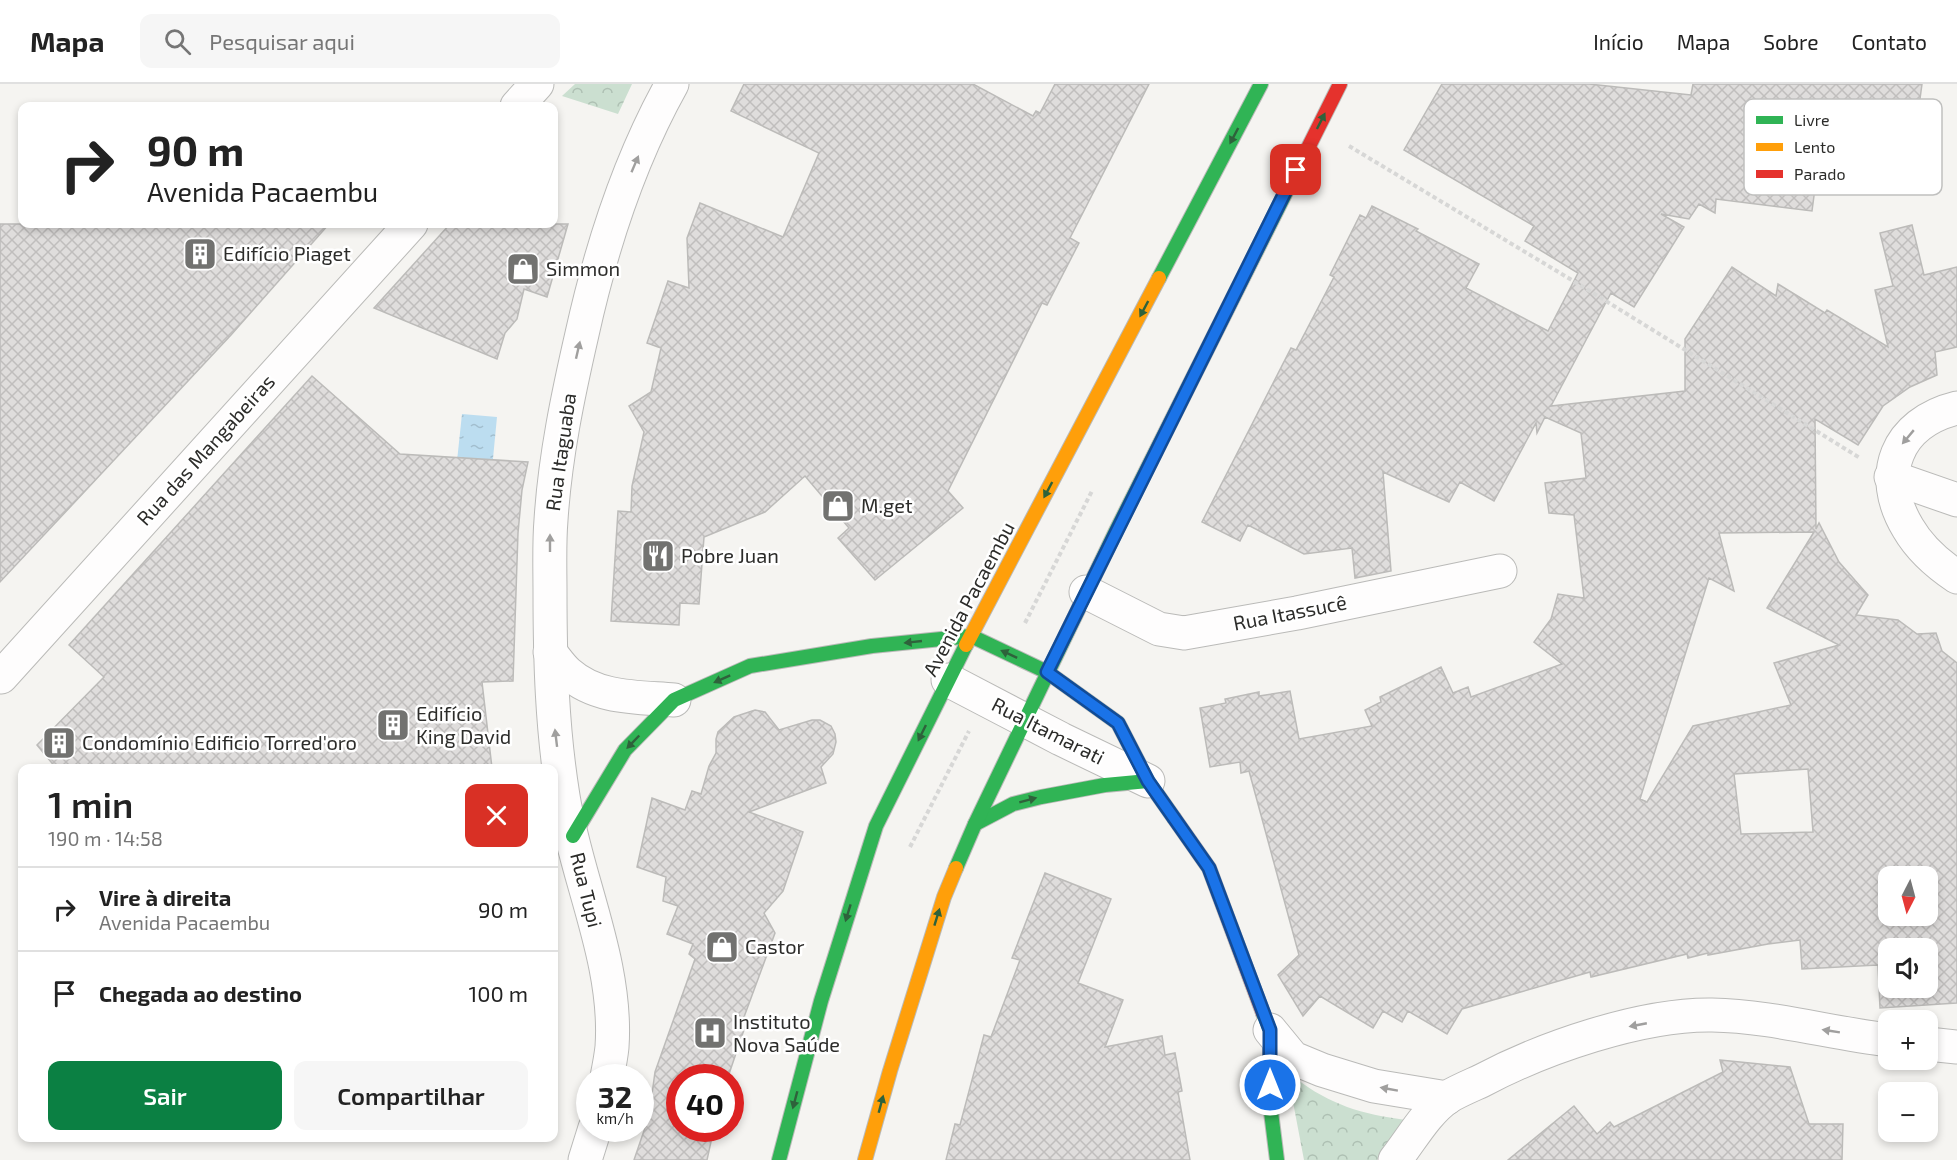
<!DOCTYPE html>
<html lang="pt">
<head>
<meta charset="utf-8">
<style>
  :root { --surface:#fff; --page:#f6f6f6; --text:#222; --muted:#767676; --line:#e0e0e0; --accent:#0b8043 }
  body { margin:0; font-family:"Exo 2",sans-serif; background:var(--page); color:var(--text); height:100vh; display:flex; flex-direction:column; font-size:22px; white-space:nowrap }
  * { box-sizing:border-box; margin:0 }
  p { font-size:20px; color:var(--muted) }
  .icon { flex:none; width:33px; height:33px; fill:none; stroke:currentColor; stroke-width:2; stroke-linecap:round; stroke-linejoin:round }
  .map { position:relative; flex:1; overflow:hidden }
  .sheet { position:absolute; left:18px; top:680px; width:540px; height:378px; display:flex; flex-direction:column; background:var(--surface); border-radius:12px; box-shadow:0 3px 9px #0003 }
  .sheet>* { flex:none }
  .top-card { position:absolute; left:18px; top:18px; width:540px; height:126px; border-radius:12px; box-shadow:0 3px 9px #0003; background:#fff; color:var(--text); overflow:hidden }
  .needle { width:39px; rotate:186deg }
  .controls { position:absolute; left:1878px; top:782px; display:grid; gap:12px }
  .controls a { display:grid; place-items:center; width:60px; height:60px; border-radius:12px; background:var(--surface); box-shadow:0 3px 9px #0003; font-size:30px }
  .speed { position:absolute; left:576px; top:980px; display:flex; gap:12px; font-size:30px; font-weight:700; text-align:center }
  .speed>* { display:grid; place-content:center; width:78px; height:78px; border-radius:50%; background:var(--surface); box-shadow:0 3px 9px #0003; line-height:1 }
  .speed small { font-size:15px; font-weight:400 }
  .speed .limit { border:9px solid #d22; background:#fff; color:#111 }
  .pin { position:absolute; display:grid; place-items:center; width:51px; height:51px; color:#fff; margin:-26px; border-radius:12px; box-shadow:0 3px 9px #0006 }
  .me { position:absolute; width:66px; margin:-33px; rotate:0deg; stroke-linejoin:round; filter:drop-shadow(0 0 4px #0008) }
  .turn { display:flex; align-items:center; gap:21px; height:126px; padding:0 30px; font-size:27px }
  .turn .icon { width:78px; height:78px; stroke-width:2.5 }
  .turn b { display:block; font-size:42px; line-height:51px }
  .round { display:grid; place-items:center; flex:none; width:63px; height:63px; border-radius:12px; background:var(--page) }
  .headline { display:flex; align-items:center; justify-content:space-between; height:102px; padding:0 30px }
  h1 { font-size:36px; font-weight:600; line-height:45px }
  .cta { display:flex; gap:12px; margin-top:auto; padding:12px 30px }
  .cta a { flex:1; height:69px; border-radius:12px; background:var(--accent); color:#fff; font-size:24px; font-weight:600; line-height:69px; text-align:center }
  .cta a+a { background:var(--page); color:var(--text) }
  ul { padding:0; list-style:none }
  li { display:flex; align-items:center; gap:18px; height:84px; padding:0 30px; border-top:2px solid var(--line) }
  li div { flex:1 }
  li b { display:block; font-size:22px }
  li em { font-style:normal }
  header { display:flex; align-items:center; gap:36px; box-sizing:border-box; height:84px; padding:0 30px; background:var(--surface); border-bottom:2px solid var(--line) }
  header strong { font-size:28px }
  nav { display:flex; gap:33px; margin-inline-start:auto; font-size:21px }
  .search { width:420px; height:54px; background:var(--page); display:flex; align-items:center; gap:15px; box-sizing:border-box; padding:0 21px; border-radius:12px; color:var(--muted); font-size:22px }
  .map>svg:first-child { display:block }
  .park { fill:url(#park-crowns) }
  .water { fill:url(#water-ripples) }
  .building { fill:url(#building-cross-hatch); stroke:#bcbbb9; stroke-width:1.5; fill-rule:evenodd }
  .lines { fill:none; stroke-linecap:round; stroke-linejoin:round }
  .street-casing { stroke:#babab8; stroke-width:35 }
  .fast-casing { stroke:#babab8; stroke-width:16 }
  .slow-casing { stroke:#babab8; stroke-width:16 }
  .jam-casing { stroke:#babab8; stroke-width:16 }
  .path { stroke:#d7d7d6; stroke-width:4; stroke-dasharray:4.5 3; stroke-linecap:butt }
  .street { stroke:#fefdfd; stroke-width:33 }
  .fast { stroke:#30b455; stroke-width:14 }
  .slow { stroke:#ff9f0a; stroke-width:14 }
  .jam { stroke:#e5322d; stroke-width:14 }
  .oneway { fill:#2e623b }
  .oneway2 { fill:#a09f9e }
  .route-casing { stroke:#114b97; stroke-width:15 }
  .route { stroke:#1a73e8; stroke-width:10 }
  .labels { text-anchor:middle; stroke-width:5; stroke-linejoin:round; paint-order:stroke }
  .poi-label { font-size:20px; fill:#2c2c2a; stroke:#fff; text-anchor:start }
  .street-label { font-size:20px; fill:#2c2c2a; stroke:#fff }
  .key { fill:#fff; stroke:#c0c0bf; stroke-width:1.5 }
  .key-label { font-size:16px; fill:#2c2c2a }
</style>
</head>
<body>
<header>
<strong>Mapa</strong>
<div class="search"><svg class="icon" aria-label="search" viewBox="0 0 24 24"><circle cx="10" cy="10" r="6"/><path d="M15 15l6 6"/></svg>Pesquisar aqui</div>
<nav><a>Início</a><a>Mapa</a><a>Sobre</a><a>Contato</a></nav>
</header>
<div class="map">
<svg width="1957" height="1076" viewBox="0 0 1957 1076">
  <defs>
    <pattern id="park-crowns" width="20" height="18" patternUnits="userSpaceOnUse" patternTransform="scale(1.5)"><rect width="20" height="18" fill="#cbdfd0"/><path d="M2 6a3 3 0 1 1 6 0M12 15a3 3 0 1 1 6 0" fill="none" stroke="#aec0b3"/></pattern>
    <pattern id="water-ripples" width="26" height="14" patternUnits="userSpaceOnUse" patternTransform="scale(1.5)"><rect width="26" height="14" fill="#bcddf0"/><path d="M2 4q2-2 4 0t4 0M15 11q2-2 4 0t4 0" fill="none" stroke="#a2bece"/></pattern>
    <pattern id="building-cross-hatch" width="8" height="8" patternUnits="userSpaceOnUse" patternTransform="scale(1.5)"><rect width="8" height="8" fill="#dfdddc"/><path d="M0 0l8 8M0 8l8-8" fill="none" stroke="#c0bebd"/></pattern>
  </defs>
  <rect width="100%" height="100%" fill="#f5f4f1"/>
  <g class="park">
    <polygon points="575,0 632,0 618,30 562,12"/>
    <path d="M1295 994C1331 1021 1361 1030 1406 1036L1377 1076H1304L1289 997Z"/>
  </g>
  <polygon class="water" points="462,330 497,333 486,447 450,443"/>
  <g class="building">
    <polygon points="744,0 973,0 1033,32 1036,27 1040,29 1055,0 1149,0 1070,154 1079,159 1047,221 1042,219 948,407 963,424 875,496 838,454 849,444 805,392 765,428 704,453 699,520 680,519 679,541 611,537 618,427 631,428 632,402 644,348 629,322 651,308 661,264 647,259 668,197 689,204 687,154 700,119 783,153 819,69 731,27"/>
    <path d="M1442 0H1589L1691 11 1693 0H1922L1911 81 1862 75 1853 38 1846 73 1841 72 1840 77 1819 74 1812 127 1716 115 1715 129 1699 120 1689 135 1661 130 1684 143 1634 223 1611 209 1551 322 1685 307V255L1732 183 1776 212 1778 200 1825 229 1827 226 1888 263 1875 206 1893 202 1880 149 1912 141 1924 191 1957 183V263L1935 268 1937 291 1910 303 1883 322 1858 361 1815 335 1816 445 1819 439 1839 478 1868 511 1856 531 1898 536 1917 550 1936 549 1942 567 1957 579V919L1880 924 1878 881 1802 885 1800 856 1768 860 1708 871V869L1688 874 1687 870 1591 893 1590 888 1462 925 1447 950 1408 927 1402 938 1383 927 1373 944 1320 912 1303 932 1278 891 1299 871 1249 687 1241 689 1240 678 1210 683 1200 624 1226 619 1225 615 1259 608V612L1290 607 1299 655 1372 642 1365 626 1381 618 1380 613 1441 583 1453 609 1468 603 1471 613 1562 580 1534 558 1551 535 1558 510 1584 514 1574 431 1549 429 1545 399 1586 394 1581 349 1545 333 1537 349 1536 339 1494 417 1460 398 1449 418 1383 388 1391 487 1355 494 1352 464 1304 470 1248 441 1240 457 1202 438 1291 264 1296 266 1334 193 1330 191 1360 131 1366 134 1372 122 1418 145 1416 147 1479 180 1466 204 1548 247 1578 189 1525 157 1534 142 1404 66ZM1814 448 1767 524 1839 561 1774 579 1791 621 1693 642 1647 718 1640 715 1709 494 1734 507 1719 449ZM1808 685 1813 748 1741 750 1734 690ZM1888 792H1928V831H1888ZM1888 864H1928V903H1888Z"/>
    <polygon points="0,140 329,140 231,251 0,498"/>
    <polygon points="450,140 568,140 547,213 524,205 517,235 505,249 497,275 374,224"/>
    <polygon points="312,292 400,370 528,378 522,406 518,449 513,597 482,598 492,684 56,684 37,661 104,593 69,561"/>
    <polygon points="755,626 765,628 779,646 812,636 820,636 831,642 835,650 836,658 833,670 821,683 826,699 749,728 803,748 783,807 764,829 775,849 744,933 748,934 728,993 680,993 680,1044 714,1044 707,1076 634,1076 649,1032 655,988 695,875 689,870 693,860 667,850 678,822 663,817 666,793 637,783 652,714 685,726 692,707 701,710 709,682 716,669 716,655 718,648 734,633"/>
    <polygon points="1045,789 1111,815 1078,899 1123,916 1105,963 1162,952 1165,971 1175,969 1182,1007 1178,1008 1190,1076 946,1076 955,1040 960,1041 984,951 991,953 1020,876 1012,874"/>
    <polygon points="1720,976 1790,983 1809,1040 1843,1040 1842,1076 1508,1076 1574,1022 1597,1050 1610,1038 1614,1043 1723,988"/>
  </g>
  <g class="lines">
    <g class="street-casing">
      <g id="street">
        <polyline points="517,22 537,0"/>
        <path d="M1957 324C1896 339 1876 391 1908 444 1919 463 1939 481 1957 493"/>
        <polyline points="1891,393 1957,416"/>
        <polyline points="1086,508 1159,545 1184,549 1297,529 1500,487"/>
        <path d="M550 568C556 575 561 583 568 589 597 615 638 613 674 616"/>
        <polyline points="1,593 411,140"/>
        <polyline points="948,596 1061,655 1148,697"/>
        <polyline points="1270,946 1293,974 1322,986 1374,1002 1447,1014"/>
        <polyline points="1928,960 1957,963"/>
        <path d="M607 993C609 983 611 973 612 963 618 878 576 794 563 712 552 644 550 577 550 508 550 484 549 460 551 436 555 373 568 311 582 250 601 164 629 77 672 0"/>
        <polyline points="585,1076 595,1044"/>
        <path d="M1395 1076C1411 1056 1426 1028 1448 1013 1458 1007 1470 1002 1481 997 1543 964 1641 930 1712 931 1771 932 1830 949 1888 956"/>
      </g>
    </g>
    <g class="fast-casing">
      <g id="fast">
        <polyline points="1159,194 1261,0"/>
        <polyline points="975,740 1013,720 1041,713 1105,701 1148,697"/>
        <polyline points="573,752 625,666 674,616 750,582 872,562 971,552 1047,588 1118,639 1148,697 1174,734"/>
        <polyline points="956,784 975,740 1116,447 1289,102"/>
        <polyline points="1263,929 1270,946 1270,1020 1277,1076"/>
        <polyline points="779,1076 821,917 876,742 966,561"/>
      </g>
    </g>
    <g class="slow-casing">
      <g id="slow">
        <polyline points="966,561 1159,194"/>
        <polyline points="865,1076 890,987 944,813 956,784"/>
      </g>
    </g>
    <g class="jam-casing">
      <g id="jam">
        <polyline points="1289,102 1340,0"/>
        <polyline points="1174,734 1209,784 1263,929"/>
      </g>
    </g>
    <g class="path">
      <polyline points="1349,62 1580,201 1860,374"/>
      <polyline points="1025,539 1092,407"/>
      <polyline points="910,763 969,647"/>
    </g>
    <use href="#street" class="street"/>
    <use href="#fast" class="fast"/>
    <use href="#slow" class="slow"/>
    <use href="#jam" class="jam"/>
  </g>
  <defs><path id="oneway-solid" d="M-6-.8H1V-3.2L6.5 0L1 3.2V.8H-6Z" transform="scale(1.5)"/></defs>
  <g class="oneway">
    <use href="#oneway-solid" transform="translate(1321 37) rotate(-63)"/>
    <use href="#oneway-solid" transform="translate(1234 52) rotate(118)"/>
    <use href="#oneway-solid" transform="translate(1144 225) rotate(118)"/>
    <use href="#oneway-solid" transform="translate(1048 406) rotate(118)"/>
    <use href="#oneway-solid" transform="translate(913 558) rotate(174)"/>
    <use href="#oneway-solid" transform="translate(1009 570) rotate(-155)"/>
    <use href="#oneway-solid" transform="translate(722 595) rotate(156)"/>
    <use href="#oneway-solid" transform="translate(922 649) rotate(116)"/>
    <use href="#oneway-solid" transform="translate(633 658) rotate(134)"/>
    <use href="#oneway-solid" transform="translate(1028 716) rotate(-15)"/>
    <use href="#oneway-solid" transform="translate(848 829) rotate(107)"/>
    <use href="#oneway-solid" transform="translate(937 833) rotate(-73)"/>
    <use href="#oneway-solid" transform="translate(795 1016) rotate(105)"/>
    <use href="#oneway-solid" transform="translate(881 1020) rotate(-75)"/>
  </g>
  <g class="oneway2">
    <use href="#oneway-solid" transform="translate(635 80) rotate(-67)"/>
    <use href="#oneway-solid" transform="translate(578 266) rotate(-77)"/>
    <use href="#oneway-solid" transform="translate(1908 353) rotate(130)"/>
    <use href="#oneway-solid" transform="translate(550 459) rotate(-90)"/>
    <use href="#oneway-solid" transform="translate(556 654) rotate(-97)"/>
    <use href="#oneway-solid" transform="translate(1638 941) rotate(169)"/>
    <use href="#oneway-solid" transform="translate(1831 947) rotate(-171)"/>
    <use href="#oneway-solid" transform="translate(1389 1005) rotate(-170)"/>
  </g>
  <g class="lines">
    <g class="route-casing">
      <polyline id="route" points="1270,1001 1270,946 1209,784 1148,697 1118,639 1047,588 1296,86"/>
    </g>
    <use href="#route" class="route"/>
  </g>
  <defs>
    <g id="building-square" transform="scale(1.725)"><rect x="-9" y="-9" width="18" height="18" rx="4" fill="#727270" stroke="#fff"/><path d="M-4-6H4V6H1V3H-1V6H-4ZM-2.5-4.3h1.7v1.8h-1.7ZM.8-4.3h1.7v1.8H.8ZM-2.5-1h1.7V.8h-1.7ZM.8-1h1.7V.8H.8Z" fill="#fff"/></g>
    <g id="shop-square" transform="scale(1.725)"><rect x="-9" y="-9" width="18" height="18" rx="4" fill="#727270" stroke="#fff"/><path d="M-5-2.5h2.3a2.7 3.5 0 0 1 5.4 0H5L5.5 6h-11ZM-1.5-2.5h3a1.5 2.3 0 0 0-3 0Z" fill="#fff"/></g>
    <g id="restaurant-square" transform="scale(1.725)"><rect x="-9" y="-9" width="18" height="18" rx="4" fill="#727270" stroke="#fff"/><path d="M-5-6h1v4h1v-4h1v4h1v-4h1v5L-1.5 .5V6h-2V.5L-5-1ZM5-6V6H3V1.5H1.5Q1.5-4 5-6Z" fill="#fff"/></g>
    <g id="hospital-square" transform="scale(1.725)"><rect x="-9" y="-9" width="18" height="18" rx="4" fill="#727270" stroke="#fff"/><path d="M-5-5h3v3.5h4V-5h3V5h-3V1.5h-4V5h-3Z" fill="#fff"/></g>
  </defs>
  <g fill-rule="evenodd">
    <use href="#building-square" x="200" y="170"/>
    <use href="#shop-square" x="523" y="185"/>
    <use href="#shop-square" x="838" y="422"/>
    <use href="#restaurant-square" x="658" y="472"/>
    <use href="#building-square" x="393" y="641"/>
    <use href="#building-square" x="59" y="659"/>
    <use href="#shop-square" x="722" y="863"/>
    <use href="#hospital-square" x="710" y="949"/>
  </g>
  <g class="labels">
    <g class="poi-label">
      <text x="223" y="177">Edifício Piaget</text>
      <text x="546" y="192">Simmon</text>
      <text x="861" y="429">M.get</text>
      <text x="681" y="479">Pobre Juan</text>
      <text x="416" y="637">Edifício<tspan x="416" dy="23">King David</tspan></text>
      <text x="82" y="666">Condomínio Edificio Torred'oro</text>
      <text x="745" y="870">Castor</text>
      <text x="733" y="945">Instituto<tspan x="733" dy="23">Nova Saúde</tspan></text>
    </g>
    <g class="street-label">
      <text transform="translate(206 366) rotate(-48)" y="7">Rua das Mangabeiras</text>
      <text transform="translate(561 368) rotate(-82)" y="7">Rua Itaguaba</text>
      <text transform="translate(969 515) rotate(-62)" y="7">Avenida Pacaembu</text>
      <text transform="translate(1290 529) rotate(-11)" y="7">Rua Itassucê</text>
      <text transform="translate(1048 647) rotate(27)" y="7">Rua Itamarati</text>
      <text transform="translate(586 806) rotate(76)" y="7">Rua Tupi</text>
    </g>
  </g>
  <rect x="1744" y="15" width="198" height="96" rx="9" class="key"/>
  <rect x="1756" y="32" width="27" height="8" fill="#30b455"/>
  <rect x="1756" y="59" width="27" height="8" fill="#ff9f0a"/>
  <rect x="1756" y="86" width="27" height="8" fill="#e5322d"/>
  <g class="key-label">
    <text x="1794" y="42">Livre</text>
    <text x="1794" y="69">Lento</text>
    <text x="1794" y="96">Parado</text>
  </g>
</svg>
<div class="controls">
<a><svg class="needle" viewBox="-14 -14 28 28"><path d="M0-13l5 13h-10z" fill="#e53935"/><path d="M0 13l5-13h-10z" fill="#767676"/></svg></a>
<a><svg class="icon" aria-label="sound" viewBox="0 0 24 24"><path d="M4 9h4l5-4v14l-5-4H4zM17 9q2 3 0 6"/></svg></a>
<a>+</a>
<a>−</a>
</div>
<div class="speed"><div>32<small>km/h</small></div><div class="limit">40</div></div>
<div class="pin" style="left:1296px;top:86px;background:#d93025"><svg class="icon" aria-label="arrive" viewBox="0 0 24 24"><path d="M6 21V4h12l-3 4 3 4H6"/></svg></div>
<svg class="me" style="left:1270px;top:1001px" viewBox="-20 -20 40 40"><circle r="17" fill="#1a73e8" stroke="#fff" stroke-width="3"/><path d="M0-11L8 9 0 5-8 9z" fill="#fff"/></svg>
<div class="top-card">
<div class="turn"><svg class="icon" aria-label="right" viewBox="0 0 24 24"><path d="M7 20v-9h11M14 6l5 5-5 5"/></svg><div><b>90 m</b>Avenida Pacaembu</div></div>
</div>
<section class="sheet">
<div class="headline"><div><h1>1 min</h1><p>190 m · 14:58</p></div><a class="round" style="background:#d93025;color:#fff"><svg class="icon" aria-label="close" viewBox="0 0 24 24"><path d="M6 6l12 12M18 6L6 18"/></svg></a></div>
<ul>
<li><svg class="icon" aria-label="right" viewBox="0 0 24 24"><path d="M7 20v-9h11M14 6l5 5-5 5"/></svg><div><b>Vire à direita</b><p>Avenida Pacaembu</p></div><em>90 m</em></li>
<li><svg class="icon" aria-label="arrive" viewBox="0 0 24 24"><path d="M6 21V4h12l-3 4 3 4H6"/></svg><div><b>Chegada ao destino</b></div><em>100 m</em></li>
</ul>
<div class="cta"><a>Sair</a><a>Compartilhar</a></div>
</section>
</div>
</body>
</html>
